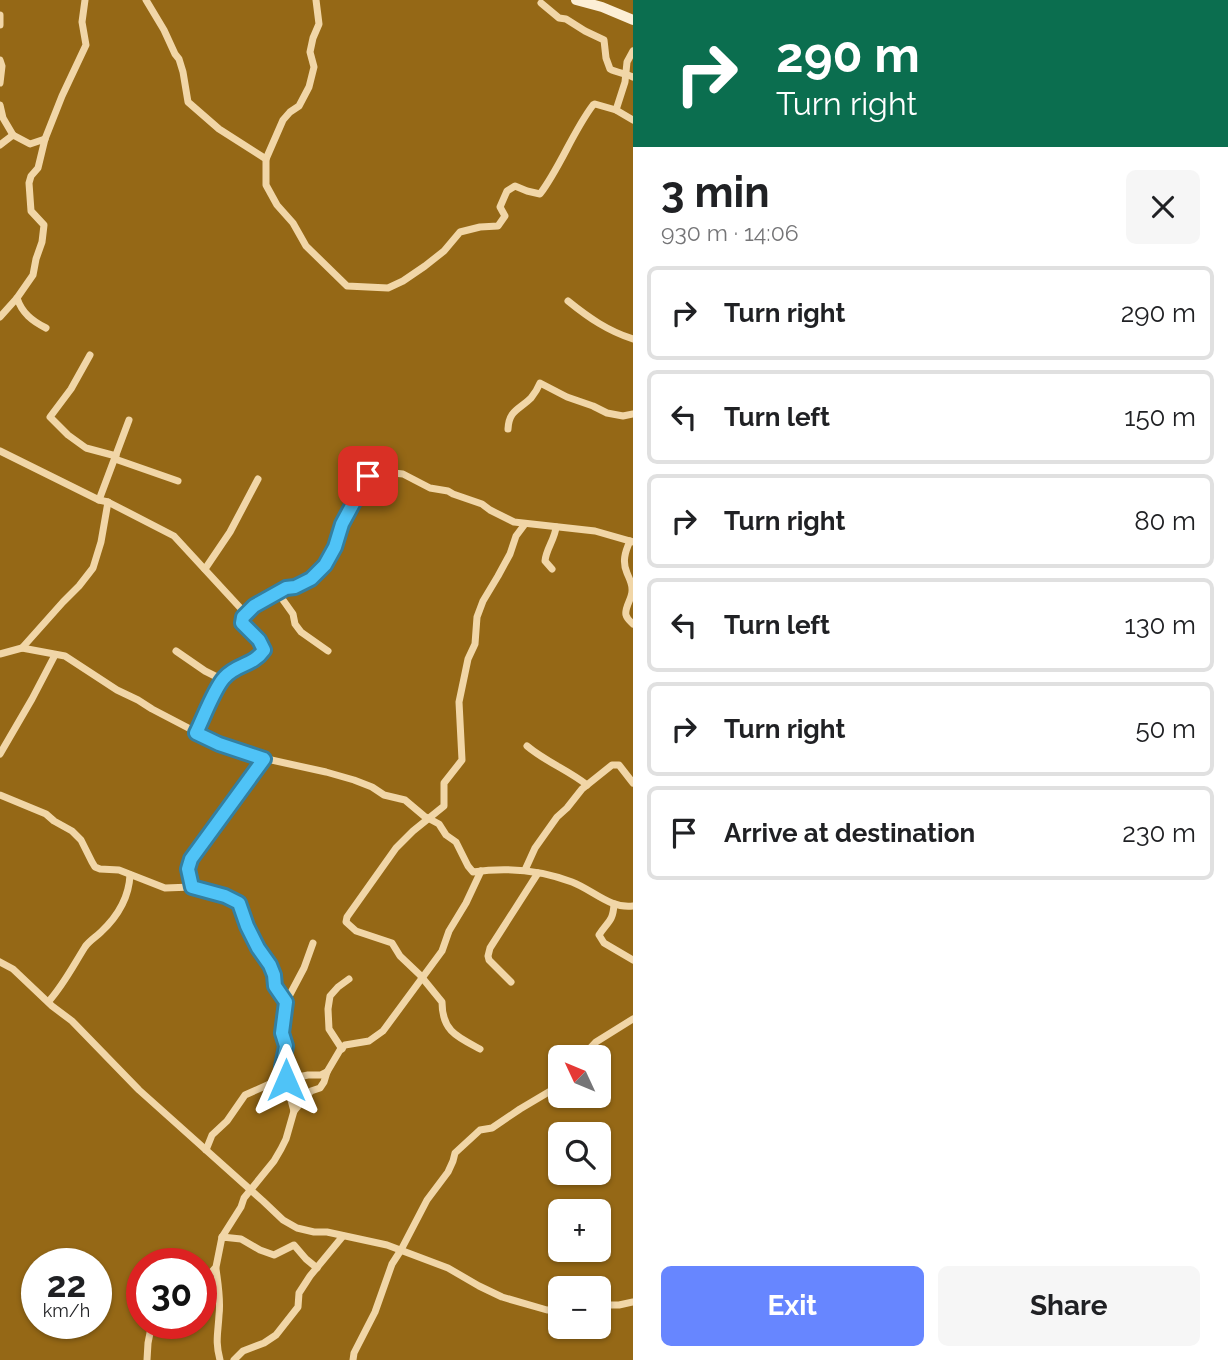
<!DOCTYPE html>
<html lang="en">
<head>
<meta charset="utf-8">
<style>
  :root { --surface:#fff; --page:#f6f6f6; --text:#202124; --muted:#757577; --line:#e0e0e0; --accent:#6786ff }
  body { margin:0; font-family:Raleway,sans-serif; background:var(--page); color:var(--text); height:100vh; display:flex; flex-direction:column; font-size:26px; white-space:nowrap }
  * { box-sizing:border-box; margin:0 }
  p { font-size:23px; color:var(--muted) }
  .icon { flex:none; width:38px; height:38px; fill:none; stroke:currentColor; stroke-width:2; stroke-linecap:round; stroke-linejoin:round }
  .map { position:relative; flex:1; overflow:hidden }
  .panel { display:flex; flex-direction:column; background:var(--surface); width:595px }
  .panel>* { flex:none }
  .hud { background:#0b6e4f; color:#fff; overflow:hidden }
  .needle { width:46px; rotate:314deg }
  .buttons { position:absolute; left:548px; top:1045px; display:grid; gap:14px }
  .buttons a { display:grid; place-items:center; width:63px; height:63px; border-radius:10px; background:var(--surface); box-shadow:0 2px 5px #0004; font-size:35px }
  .speed { position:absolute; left:21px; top:1248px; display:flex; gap:14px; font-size:35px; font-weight:700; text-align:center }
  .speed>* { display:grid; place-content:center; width:91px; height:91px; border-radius:50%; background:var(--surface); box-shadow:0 2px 5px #0004; line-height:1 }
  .speed small { font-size:18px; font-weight:400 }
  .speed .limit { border:10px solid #d22; background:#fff; color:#111 }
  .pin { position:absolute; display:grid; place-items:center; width:60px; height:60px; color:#fff; margin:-30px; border-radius:14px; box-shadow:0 4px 10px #0006 }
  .me { position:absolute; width:77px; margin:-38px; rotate:0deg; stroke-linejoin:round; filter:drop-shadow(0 0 5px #0008) }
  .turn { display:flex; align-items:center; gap:24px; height:147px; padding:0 28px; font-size:32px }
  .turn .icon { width:91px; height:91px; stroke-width:2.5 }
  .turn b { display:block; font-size:49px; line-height:60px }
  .round { display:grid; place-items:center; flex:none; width:74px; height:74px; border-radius:10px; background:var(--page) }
  .summary { display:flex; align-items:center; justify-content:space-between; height:119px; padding:0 28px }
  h1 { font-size:42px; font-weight:700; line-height:52px }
  .cta { display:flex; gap:14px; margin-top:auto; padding:14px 28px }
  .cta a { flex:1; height:80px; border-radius:10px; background:var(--accent); color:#fff; font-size:28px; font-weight:700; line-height:80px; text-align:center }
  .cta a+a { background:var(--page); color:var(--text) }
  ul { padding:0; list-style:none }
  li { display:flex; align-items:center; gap:21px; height:94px; margin:0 14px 10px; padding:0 14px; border:4px solid var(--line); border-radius:10px }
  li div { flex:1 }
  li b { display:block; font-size:26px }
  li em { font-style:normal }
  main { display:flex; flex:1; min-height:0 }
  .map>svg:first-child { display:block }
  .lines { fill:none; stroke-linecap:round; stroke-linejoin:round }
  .minor { stroke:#f1d6a7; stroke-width:7 }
  .secondary { stroke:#fceed5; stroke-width:10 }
  .route-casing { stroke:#337fa1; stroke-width:18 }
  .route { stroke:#4fc3f7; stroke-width:12 }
</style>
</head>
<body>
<main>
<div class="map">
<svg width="633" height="1360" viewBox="0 0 633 1360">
  <rect width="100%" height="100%" fill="#956816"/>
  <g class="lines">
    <g class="minor">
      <path d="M146 0 164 30 175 54 179 59 183 72 188 102 219 129 266 159V185L277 205 293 223 306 246 347 286 388 288 403 281 425 266 444 251 460 232 480 227 498 226 505 216 500 207 507 191 515 186 527 191 540 194C561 166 572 133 593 105L595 104 616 110"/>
      <path d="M541 3 559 18 566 19 585 31 604 40 606 58 610 69C617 73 625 73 633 77"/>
      <polyline points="0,15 0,25"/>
      <polyline points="633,51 627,62 625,82 616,110 633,120"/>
      <polyline points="0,60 2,66 0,83"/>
      <polyline points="0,105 3,118 13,135"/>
      <polyline points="0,145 13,135 30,144 45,139"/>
      <polyline points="266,159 283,120 290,112 299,106 309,87 314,67 310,52 313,38 319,24 316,0"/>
      <path d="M17 298C22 313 32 321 46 328"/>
      <path d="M568 301C589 318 608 331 633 339"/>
      <polyline points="0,317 17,298 33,275 36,259 42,242 44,225 31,211 29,183 31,176 38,168 45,139 62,96 86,45 82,22 85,0"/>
      <polyline points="90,355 71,389 50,417 68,435 86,448 116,456"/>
      <path d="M508 429C509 410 519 410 531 398 535 393 538 388 540 383L567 397 593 406 607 413 623 416 633 414"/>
      <polyline points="0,451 99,500 108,502 174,536 245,613"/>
      <polyline points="115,459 178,481"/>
      <polyline points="99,500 129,420"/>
      <path d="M630 541C625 552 622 562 627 573 629 578 632 583 632 589 633 598 624 607 626 615 627 619 630 621 633 624"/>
      <polyline points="205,569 230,532 258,479"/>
      <path d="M552 569 545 561C546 549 555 539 556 527"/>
      <polyline points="278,593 293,614 295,624 301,632 328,651"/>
      <polyline points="22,648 63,602 79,586 93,568 101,542 108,502"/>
      <polyline points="176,651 205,671 223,680"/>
      <path d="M0 654 22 648 65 656 117 690 138 700 152 709 219 744 244 754 326 772 354 780 372 787 384 795 405 800 424 816 439 824 446 835 456 842 468 866 473 872C507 867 540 870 572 882 593 890 610 909 633 906"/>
      <path d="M196 733C205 713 217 678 236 667 249 660 253 665 264 650L259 640 242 623V617L254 606 286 588 294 587 311 579 325 565 335 547 342 524 364 482 371 473 384 472 403 474 430 488 448 491 453 494 482 504 490 510 514 522 595 531 633 542"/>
      <path d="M527 746C546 762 568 770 587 785"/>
      <polyline points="0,754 32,699 55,655"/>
      <polyline points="0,795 46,814 54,821 72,831 81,840 92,862 95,867 100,869 119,870 165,888 192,887 220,894 237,901 241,906 247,926 259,948 270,965 274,975 275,986 286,1002"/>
      <polyline points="525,870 535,848 557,817 567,808 582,789 612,765 619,765 633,783"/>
      <polyline points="192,887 189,869 191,859 264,759"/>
      <path d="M614 904C613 922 608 921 599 935L604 943 633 960"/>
      <polyline points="0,962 13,969 52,1006 72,1021 139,1090 263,1201 283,1220 297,1228 314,1232 327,1232 387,1245 448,1268 479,1286 502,1297 547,1310 560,1309"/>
      <polyline points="511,982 489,960 488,956 490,948 538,873"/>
      <path d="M49 1001C64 984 73 966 85 947 89 941 96 937 101 932 117 917 129 897 130 875"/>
      <polyline points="342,1049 329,1029 328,1009 330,996 338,987 349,979"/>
      <path d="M480 1049C457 1037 442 1031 442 1002L420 975 400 956 392 943 356 931 346 922 347 917 396 848 413 831 444 806V783L462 760 459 702 468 659 475 644 477 617 483 601 498 576 510 554 516 536 525 524"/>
      <polyline points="582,1057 596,1042 633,1019"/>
      <polyline points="294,1111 311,1091 320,1088 324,1082 327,1072 340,1050 345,1045 369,1041 383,1031 442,951 449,931 466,903 481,871"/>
      <polyline points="206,1150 212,1135 227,1121 245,1095 274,1082 308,1075 321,1075 327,1072"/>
      <polyline points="222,1237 241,1207 244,1198 274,1161 281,1149 286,1139 294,1111 282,1067 286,1046 282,1033 286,1002 304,968 313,943"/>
      <path d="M216 1269C218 1284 221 1300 219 1315 218 1334 215 1341 220 1360"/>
      <polyline points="201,1284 216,1267 222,1237 241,1239 260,1250 274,1255 294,1245 306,1259 317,1268"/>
      <polyline points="598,1305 619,1305 633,1302"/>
      <polyline points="147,1360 148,1343 152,1323"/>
      <polyline points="234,1360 243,1351 264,1343 276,1335 298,1307 299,1293 310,1276 343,1236"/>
      <polyline points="353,1360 354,1353 375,1312 392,1264 401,1250 427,1200 448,1172 453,1161 455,1153 480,1130 492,1128 520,1109 552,1090 560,1081"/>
    </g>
    <polyline class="secondary" points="576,0 602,7 633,20"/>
  </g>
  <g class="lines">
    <g class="route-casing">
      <path id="route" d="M286 1080 282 1067 286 1046 282 1033 286 1002 275 986 274 975 270 965 258 948 247 926 239 903 225 896 192 887 188 869 191 859 264 759 219 744 196 733C203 719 214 689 224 678 237 663 252 667 264 650L259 640 242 623 243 617 254 606 286 588 295 587 311 579 325 565 335 547 342 524 368 476"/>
    </g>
    <use href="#route" class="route"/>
  </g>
</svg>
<div class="buttons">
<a><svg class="needle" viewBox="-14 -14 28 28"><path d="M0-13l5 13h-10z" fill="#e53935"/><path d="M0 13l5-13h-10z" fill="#757577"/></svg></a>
<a><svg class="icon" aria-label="search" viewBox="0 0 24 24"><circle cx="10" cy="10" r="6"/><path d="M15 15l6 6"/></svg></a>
<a>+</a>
<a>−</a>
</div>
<div class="speed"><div>22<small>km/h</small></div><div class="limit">30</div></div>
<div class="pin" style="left:368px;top:476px;background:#d93025"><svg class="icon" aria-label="arrive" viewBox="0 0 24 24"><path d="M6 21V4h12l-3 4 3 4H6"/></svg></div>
<svg class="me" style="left:286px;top:1080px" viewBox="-20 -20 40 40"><path d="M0-17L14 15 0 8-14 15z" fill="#4fc3f7" stroke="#fff" stroke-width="4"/></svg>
</div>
<section class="panel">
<div class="hud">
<div class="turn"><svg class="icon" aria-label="right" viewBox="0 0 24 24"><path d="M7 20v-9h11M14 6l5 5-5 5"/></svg><div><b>290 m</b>Turn right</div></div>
</div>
<div class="summary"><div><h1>3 min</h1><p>930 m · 14:06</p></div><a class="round"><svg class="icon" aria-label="close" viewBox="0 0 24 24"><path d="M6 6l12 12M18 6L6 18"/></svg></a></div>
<ul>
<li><svg class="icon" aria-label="right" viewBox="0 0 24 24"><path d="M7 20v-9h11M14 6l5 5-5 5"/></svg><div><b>Turn right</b></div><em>290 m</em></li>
<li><svg class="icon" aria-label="left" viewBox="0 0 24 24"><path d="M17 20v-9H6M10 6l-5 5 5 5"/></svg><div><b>Turn left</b></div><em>150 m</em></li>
<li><svg class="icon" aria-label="right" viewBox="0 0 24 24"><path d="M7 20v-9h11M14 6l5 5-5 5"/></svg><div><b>Turn right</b></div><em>80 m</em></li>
<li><svg class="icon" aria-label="left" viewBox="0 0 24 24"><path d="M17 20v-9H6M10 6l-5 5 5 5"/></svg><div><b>Turn left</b></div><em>130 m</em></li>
<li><svg class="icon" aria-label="right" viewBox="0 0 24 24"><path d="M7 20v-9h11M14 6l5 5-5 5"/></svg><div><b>Turn right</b></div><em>50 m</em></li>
<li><svg class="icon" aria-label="arrive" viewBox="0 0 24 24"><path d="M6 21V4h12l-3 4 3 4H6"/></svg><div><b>Arrive at destination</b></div><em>230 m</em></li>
</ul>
<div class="cta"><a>Exit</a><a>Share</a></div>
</section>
</main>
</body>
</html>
